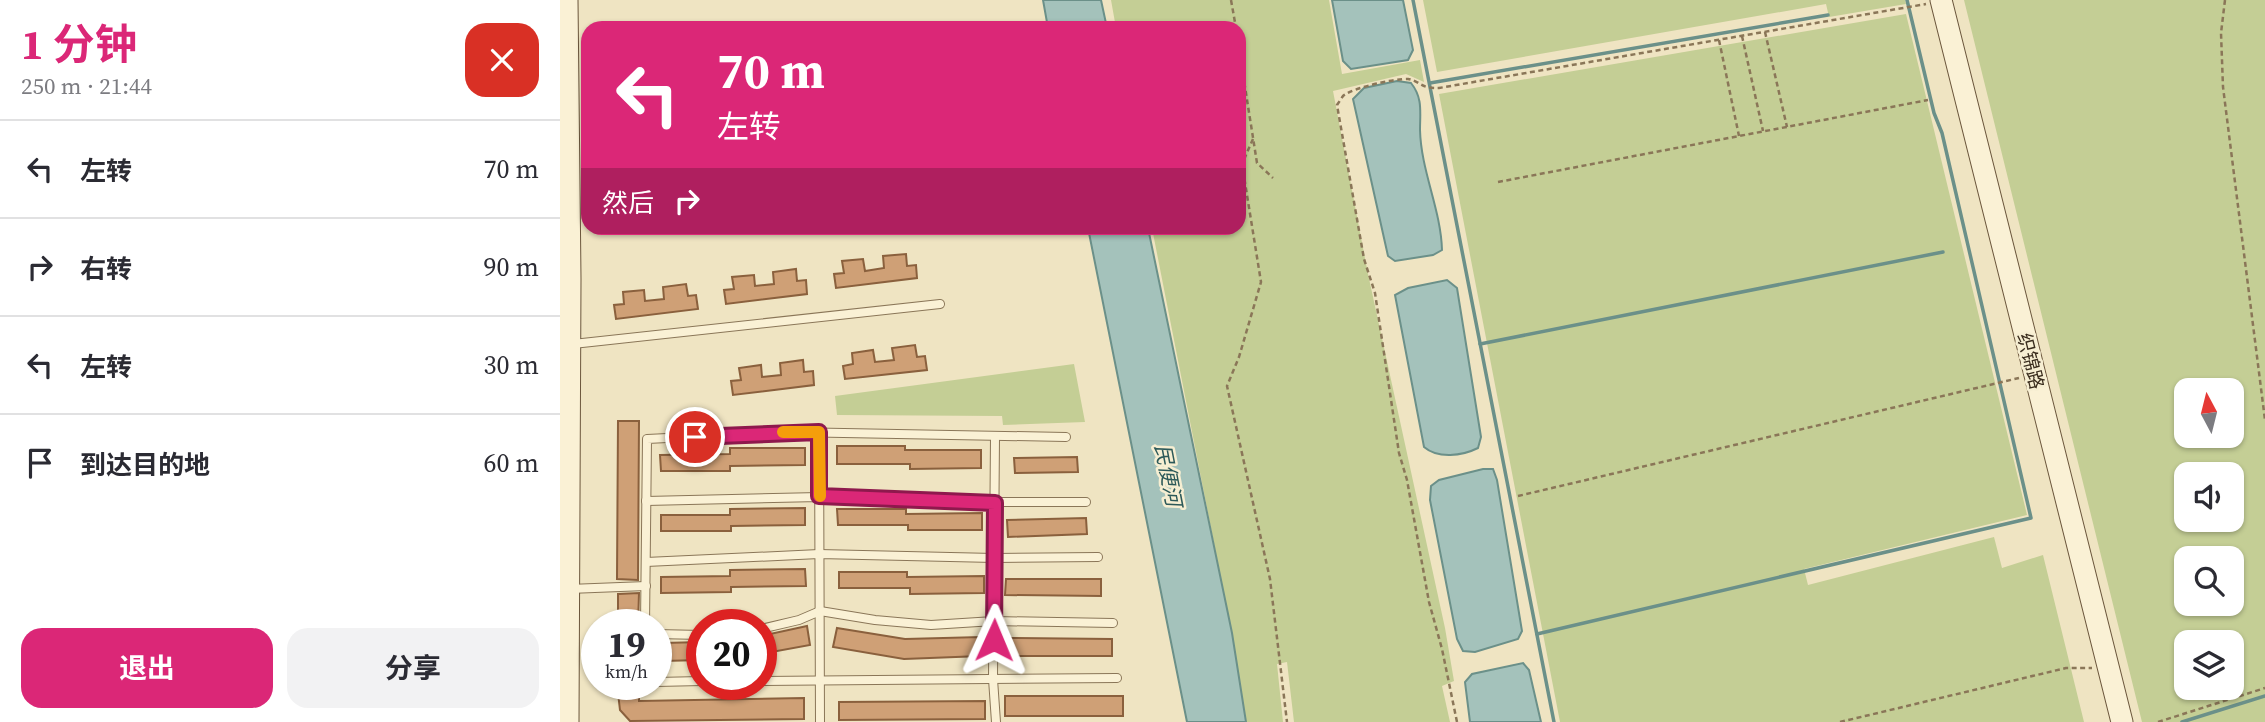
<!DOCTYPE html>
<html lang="zh">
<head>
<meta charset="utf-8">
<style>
  :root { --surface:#fff; --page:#f2f2f3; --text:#2b2b33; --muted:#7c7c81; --line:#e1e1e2; --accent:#db2777 }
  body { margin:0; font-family:"Source Serif 4","Noto Sans SC",serif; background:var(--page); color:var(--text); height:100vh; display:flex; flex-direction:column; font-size:26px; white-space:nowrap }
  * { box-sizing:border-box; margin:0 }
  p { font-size:23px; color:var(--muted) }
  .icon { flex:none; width:38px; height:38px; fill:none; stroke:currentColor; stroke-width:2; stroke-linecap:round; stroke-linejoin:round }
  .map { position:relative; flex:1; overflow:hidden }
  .side { display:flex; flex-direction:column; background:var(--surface); width:560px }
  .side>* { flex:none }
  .top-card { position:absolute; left:21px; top:21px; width:665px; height:214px; border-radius:21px; box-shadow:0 2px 5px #0004; background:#db2777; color:#fff; overflow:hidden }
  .needle { width:46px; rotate:353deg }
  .fabs { position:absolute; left:1614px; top:378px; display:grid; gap:14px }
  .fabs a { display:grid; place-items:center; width:70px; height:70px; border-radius:14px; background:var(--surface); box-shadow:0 2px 5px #0004; font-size:35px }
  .speed { position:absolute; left:21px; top:609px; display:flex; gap:14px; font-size:35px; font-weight:700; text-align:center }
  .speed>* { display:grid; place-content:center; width:91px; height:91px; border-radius:50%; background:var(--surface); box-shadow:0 2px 5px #0004; line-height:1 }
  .speed small { font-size:18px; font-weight:400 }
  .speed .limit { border:10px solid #d22; background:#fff; color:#111 }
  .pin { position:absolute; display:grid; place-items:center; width:60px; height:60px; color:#fff; margin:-30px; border:4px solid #fff; border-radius:50%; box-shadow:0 2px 7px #0007 }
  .me { position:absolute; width:77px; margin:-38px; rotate:1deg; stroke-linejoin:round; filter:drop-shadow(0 0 5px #0008) }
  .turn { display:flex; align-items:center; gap:24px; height:147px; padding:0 21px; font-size:32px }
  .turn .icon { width:91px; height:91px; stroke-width:2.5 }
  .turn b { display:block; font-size:49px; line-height:60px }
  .then { display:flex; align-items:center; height:66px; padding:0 21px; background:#0003; gap:14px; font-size:26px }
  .round { display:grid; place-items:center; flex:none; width:74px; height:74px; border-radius:21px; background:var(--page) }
  .headline { display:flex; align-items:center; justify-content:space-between; height:119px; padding:0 21px }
  h1 { font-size:42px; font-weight:700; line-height:52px; color:var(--accent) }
  .primary-button { display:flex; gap:14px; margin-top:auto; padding:14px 21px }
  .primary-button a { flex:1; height:80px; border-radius:21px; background:var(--accent); color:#fff; font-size:28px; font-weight:700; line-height:80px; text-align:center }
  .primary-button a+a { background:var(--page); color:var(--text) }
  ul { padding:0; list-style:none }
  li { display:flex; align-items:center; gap:21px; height:98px; padding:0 21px; border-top:2px solid var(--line) }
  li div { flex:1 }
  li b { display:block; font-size:26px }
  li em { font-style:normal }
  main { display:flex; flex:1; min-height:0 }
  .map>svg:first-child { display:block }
  .green { fill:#c4ce95; fill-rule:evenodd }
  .water { fill:#a4c2bb; stroke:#6b9089; stroke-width:2 }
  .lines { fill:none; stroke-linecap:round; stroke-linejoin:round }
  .stream { stroke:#6b9089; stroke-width:3.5 }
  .building { fill:#cfa076; stroke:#8a603d; stroke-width:2 }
  .lane-casing { stroke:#8a7658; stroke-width:10 }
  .secondary-casing { stroke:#6b563c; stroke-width:23 }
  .path { stroke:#8a7658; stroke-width:2.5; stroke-dasharray:5 3.5; stroke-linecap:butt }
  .lane { stroke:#faf1d5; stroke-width:8 }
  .secondary { stroke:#faf1d5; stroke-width:21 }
  .route-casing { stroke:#8e194d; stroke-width:18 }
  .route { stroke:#db2777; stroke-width:12 }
  .slow { stroke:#f59e0b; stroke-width:12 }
  .labels { text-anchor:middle; stroke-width:5; stroke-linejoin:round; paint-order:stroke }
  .street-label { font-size:19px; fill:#392c1d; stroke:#f6eed2 }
  .water-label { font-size:21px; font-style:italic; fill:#2c5959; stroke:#f6eed2 }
</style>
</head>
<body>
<main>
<section class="side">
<div class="headline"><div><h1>1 分钟</h1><p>250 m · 21:44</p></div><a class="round" style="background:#d93025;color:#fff"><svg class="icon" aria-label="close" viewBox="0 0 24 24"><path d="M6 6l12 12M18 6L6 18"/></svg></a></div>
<ul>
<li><svg class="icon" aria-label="left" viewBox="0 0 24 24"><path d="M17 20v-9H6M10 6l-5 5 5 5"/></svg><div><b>左转</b></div><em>70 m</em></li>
<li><svg class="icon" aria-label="right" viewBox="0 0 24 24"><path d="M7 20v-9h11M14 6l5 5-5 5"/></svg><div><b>右转</b></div><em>90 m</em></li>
<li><svg class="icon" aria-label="left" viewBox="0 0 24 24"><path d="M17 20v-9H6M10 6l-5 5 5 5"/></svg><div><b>左转</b></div><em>30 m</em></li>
<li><svg class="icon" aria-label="arrive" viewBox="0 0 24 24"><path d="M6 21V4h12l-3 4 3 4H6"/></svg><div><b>到达目的地</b></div><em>60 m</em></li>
</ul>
<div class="primary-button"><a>退出</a><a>分享</a></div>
</section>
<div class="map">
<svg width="1705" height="722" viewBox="0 0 1705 722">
  <rect width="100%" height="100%" fill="#efe4c2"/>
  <g class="green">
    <polygon points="551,0 769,0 782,74 860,60 864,82 846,74 773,91 808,274 885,628 894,681 882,686 890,722 734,722 727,662 717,664 723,722 686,722 669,620 592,228 679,228 679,28 556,28"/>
    <polygon points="863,0 1345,0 1346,4 1269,17 1266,4 877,72"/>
    <path d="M1404 0H1705V722H1582ZM1626 390H1671V436H1626ZM1626 474H1671V520H1626ZM1626 558H1671V604H1626ZM1626 642H1671V688H1626Z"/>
    <polygon points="1346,14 1467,515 1244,569 1248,585 1434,537 1442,568 1483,555 1524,722 1000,722 879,94"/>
    <polygon points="514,364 525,422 443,425 442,416 277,415 275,396"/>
  </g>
  <g class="water">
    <polygon points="483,0 541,0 547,28 488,28"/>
    <polygon points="772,0 843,0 853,50 848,60 791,69 783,61"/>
    <path d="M837 81 851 83C863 98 860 112 860 130 861 171 881 210 882 250L873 255 835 261 828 256 793 99 804 88Z"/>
    <polygon points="528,228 588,228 672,633 686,722 627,722"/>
    <path d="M887 280 897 288 921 437 918 448C902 456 878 459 864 447L835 295 848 288Z"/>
    <polygon points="923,469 933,469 937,480 962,631 958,639 915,652 903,651 897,639 870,500 871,486 879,480"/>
    <polygon points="963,663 969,670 981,722 910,722 905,682 912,674"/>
  </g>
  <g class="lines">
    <g class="stream">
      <polyline points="853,0 994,722"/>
      <polyline points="870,83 1268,15"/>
      <polyline points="920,344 1383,252"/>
      <polyline points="977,634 1471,518 1382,133 1374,113 1347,0"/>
      <polyline points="1622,722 1705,696"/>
    </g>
  </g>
  <g class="building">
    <polygon points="346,254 347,266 356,265 357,278 276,288 274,274 284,273 282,261 303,259 305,271 324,268 323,256"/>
    <polygon points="236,269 237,281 246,280 247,294 166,304 164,290 174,289 172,277 194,275 195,286 214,284 213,272"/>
    <polygon points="126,284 128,296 136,295 138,309 56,319 54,305 64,304 63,292 84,290 85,301 104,299 103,287"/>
    <polygon points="355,345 357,357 365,356 367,370 285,379 283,366 293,364 292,353 313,350 315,362 334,360 332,348"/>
    <polygon points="243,360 244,372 253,371 254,385 173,395 171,381 181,380 179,368 201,365 202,377 221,375 220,363"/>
    <polygon points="58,421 79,421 78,580 57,579"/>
    <polygon points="277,446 345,446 345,450 421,450 421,468 350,469 350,464 277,464"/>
    <polygon points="170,448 245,448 245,465 170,466 170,471 101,471 100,455 170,454"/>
    <polygon points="517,457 518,472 455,473 454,458"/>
    <polygon points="245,508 245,525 171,526 171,531 101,531 101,515 170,515 170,509"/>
    <polygon points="277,509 346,509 346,514 422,513 422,530 348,530 348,525 278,525"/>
    <polygon points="526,518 527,534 448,537 447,520"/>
    <polygon points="245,569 246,586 171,587 171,592 101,593 101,577 170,576 170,570"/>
    <polygon points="279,572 347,572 347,577 424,576 424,593 350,594 350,588 279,588"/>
    <polygon points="446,579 541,579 541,596 445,595"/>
    <polygon points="79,593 78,625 58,625 58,594"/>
    <polygon points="247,626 250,645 201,654 201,636"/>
    <polygon points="277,628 345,639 421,637 421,656 344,659 273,647"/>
    <polygon points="447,638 552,639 552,656 447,656"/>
    <polygon points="142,642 142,660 103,661 103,643"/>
    <polygon points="57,684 79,684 79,701 244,698 244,719 70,721 60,710"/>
    <rect x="445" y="696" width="118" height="20"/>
    <polygon points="425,701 425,719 279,720 279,702"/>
  </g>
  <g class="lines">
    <g class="lane-casing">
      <g id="lane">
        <polyline points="13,344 380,304"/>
        <polyline points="259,432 260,722"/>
        <polyline points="435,437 433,679 436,722"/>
        <polyline points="86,501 259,497 389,502 526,502"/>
        <polyline points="86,562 259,554 434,558 538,557"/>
        <polyline points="9,589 86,586"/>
        <polyline points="85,625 87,439 230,432 506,437"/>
        <polyline points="201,629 239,620 260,611 315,620 371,625 434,621 553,623"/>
        <polyline points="96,634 142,635"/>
        <polyline points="201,681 557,678"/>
        <polyline points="96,682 142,681"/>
      </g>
    </g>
    <g class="secondary-casing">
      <g id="secondary">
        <polyline points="7,0 10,279 8,722"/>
        <polyline points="1381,0 1562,722"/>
      </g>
    </g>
    <g class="path">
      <polyline points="671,0 676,28"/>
      <polyline points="1665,0 1661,33 1663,87 1705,420"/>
      <polyline points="1205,32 1227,127"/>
      <polyline points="1182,36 1203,131"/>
      <polyline points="1159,40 1179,136"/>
      <polyline points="679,49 697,163 713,178"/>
      <polyline points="693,139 682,164 701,282 679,357 667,386 710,579 727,722"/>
      <polyline points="938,182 1368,100"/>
      <polyline points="958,496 1459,378"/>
      <path d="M897 722 882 649 869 602 847 480 839 453 815 293 804 259 777 105C779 102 781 99 783 96 791 88 837 78 848 79 860 81 861 89 879 88L1366 4"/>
      <polyline points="1280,722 1506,668 1532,668"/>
      <polyline points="1598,722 1705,688"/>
    </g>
    <use href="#lane" class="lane"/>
    <use href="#secondary" class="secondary"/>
  </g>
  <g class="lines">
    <g class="route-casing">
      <polyline id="route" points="135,437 259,432 259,496 435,503 434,640"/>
    </g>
    <use href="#route" class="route"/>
    <polyline class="slow" points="223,432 259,432 260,496"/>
  </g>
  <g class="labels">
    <g class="street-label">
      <text transform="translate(1471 361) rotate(76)" y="7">织锦路</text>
    </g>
    <g class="water-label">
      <text transform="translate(608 475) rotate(79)" y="7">民便河</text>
    </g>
  </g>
</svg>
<div class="fabs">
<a><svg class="needle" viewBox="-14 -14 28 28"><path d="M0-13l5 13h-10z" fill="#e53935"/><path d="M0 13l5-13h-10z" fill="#7c7c81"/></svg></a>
<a><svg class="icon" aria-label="sound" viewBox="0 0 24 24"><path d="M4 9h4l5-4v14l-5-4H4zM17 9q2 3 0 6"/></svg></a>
<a><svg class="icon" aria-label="search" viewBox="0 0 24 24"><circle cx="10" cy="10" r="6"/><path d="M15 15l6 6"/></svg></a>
<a><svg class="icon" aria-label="layers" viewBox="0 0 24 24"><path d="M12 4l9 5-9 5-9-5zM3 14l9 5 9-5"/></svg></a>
</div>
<div class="speed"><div>19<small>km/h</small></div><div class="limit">20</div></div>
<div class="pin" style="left:135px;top:437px;background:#d93025"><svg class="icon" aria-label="arrive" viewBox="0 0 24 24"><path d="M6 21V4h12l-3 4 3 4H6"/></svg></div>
<svg class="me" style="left:434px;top:640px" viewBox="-20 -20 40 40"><path d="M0-17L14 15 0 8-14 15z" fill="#db2777" stroke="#fff" stroke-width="4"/></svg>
<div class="top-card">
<div class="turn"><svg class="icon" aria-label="left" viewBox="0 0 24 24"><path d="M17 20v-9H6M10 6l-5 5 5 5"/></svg><div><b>70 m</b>左转</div></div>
<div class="then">然后<svg class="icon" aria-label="right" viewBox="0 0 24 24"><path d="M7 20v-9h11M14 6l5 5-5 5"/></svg></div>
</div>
</div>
</main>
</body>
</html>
